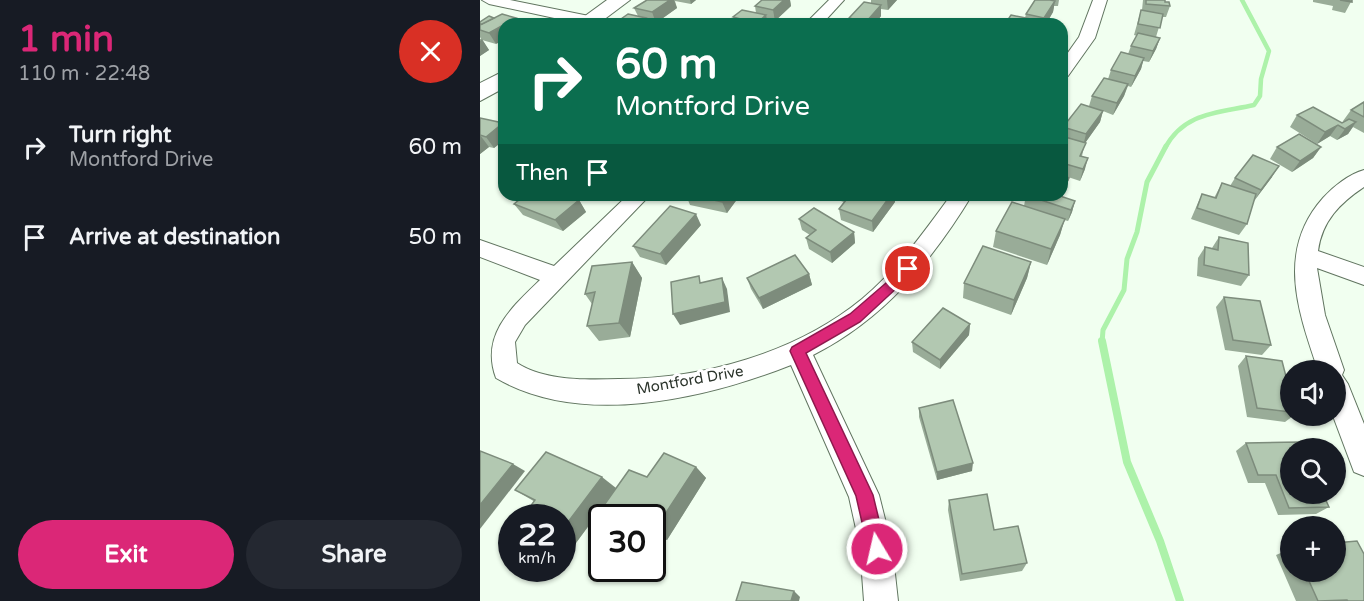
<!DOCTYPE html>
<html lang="en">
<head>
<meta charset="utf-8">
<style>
  :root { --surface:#171b24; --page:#242831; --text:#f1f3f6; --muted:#9ea1a6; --accent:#db2777 }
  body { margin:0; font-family:"Varela Round",sans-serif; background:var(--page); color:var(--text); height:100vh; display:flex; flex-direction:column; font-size:22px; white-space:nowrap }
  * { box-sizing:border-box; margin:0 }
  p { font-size:20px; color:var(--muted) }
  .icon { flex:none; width:33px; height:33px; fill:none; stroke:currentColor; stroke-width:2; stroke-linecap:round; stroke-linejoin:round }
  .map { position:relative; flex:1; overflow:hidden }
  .panel { display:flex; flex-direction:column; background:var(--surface); width:480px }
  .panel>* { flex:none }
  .top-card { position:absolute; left:18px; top:18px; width:570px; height:183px; border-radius:18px; box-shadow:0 2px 4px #0004; background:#0b6e4f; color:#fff; overflow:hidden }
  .tools { position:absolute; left:800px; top:360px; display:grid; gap:12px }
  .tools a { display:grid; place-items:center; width:66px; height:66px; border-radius:50%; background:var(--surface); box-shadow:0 2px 4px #0004; font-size:30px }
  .speed { position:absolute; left:18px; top:504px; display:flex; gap:12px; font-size:30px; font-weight:700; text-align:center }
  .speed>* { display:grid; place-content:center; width:78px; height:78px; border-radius:50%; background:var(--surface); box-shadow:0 2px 4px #0004; line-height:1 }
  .speed small { font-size:15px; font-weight:400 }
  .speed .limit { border:3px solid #111; border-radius:9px; background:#fff; color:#111 }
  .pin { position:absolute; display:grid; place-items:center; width:51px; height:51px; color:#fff; margin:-26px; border:3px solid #fff; border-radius:50%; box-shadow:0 2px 6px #0007 }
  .me { position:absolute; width:66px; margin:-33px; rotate:351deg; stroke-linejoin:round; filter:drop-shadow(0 0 4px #0008) }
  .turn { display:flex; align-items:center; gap:21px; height:126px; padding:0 18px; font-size:27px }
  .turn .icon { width:78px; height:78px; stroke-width:2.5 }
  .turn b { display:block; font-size:42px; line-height:51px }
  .then { display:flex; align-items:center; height:57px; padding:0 18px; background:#0003; gap:12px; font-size:22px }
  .round { display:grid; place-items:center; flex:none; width:63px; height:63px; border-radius:32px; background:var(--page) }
  .overview { display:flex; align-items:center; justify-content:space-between; height:102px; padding:0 18px }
  h1 { font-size:36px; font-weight:800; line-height:45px; color:var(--accent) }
  .action { display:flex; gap:12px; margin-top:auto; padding:12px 18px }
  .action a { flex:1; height:69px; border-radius:36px; background:var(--accent); color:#fff; font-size:24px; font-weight:800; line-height:69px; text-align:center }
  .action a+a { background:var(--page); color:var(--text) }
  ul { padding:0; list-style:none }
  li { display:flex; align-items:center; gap:18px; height:90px; padding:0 18px }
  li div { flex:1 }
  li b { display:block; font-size:22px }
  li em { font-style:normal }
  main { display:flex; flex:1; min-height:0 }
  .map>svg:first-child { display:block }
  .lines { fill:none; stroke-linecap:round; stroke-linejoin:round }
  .stream-far2 { stroke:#adf2aa; stroke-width:4.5 }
  .stream-far1 { stroke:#adf2aa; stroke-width:5 }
  .stream { stroke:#adf2aa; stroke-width:8 }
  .minor-casing { stroke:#617560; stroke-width:2 }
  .primary-casing { stroke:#617560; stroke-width:2 }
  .minor { fill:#fff; fill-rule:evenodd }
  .primary { fill:#fff; fill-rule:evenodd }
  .wall { fill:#99ac98 }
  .shaded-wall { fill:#7d8c7c }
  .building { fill:#b2c8b1; stroke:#7d8c7c; stroke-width:1.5 }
  .route { fill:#db2777; stroke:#8e194d; stroke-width:1.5 }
  .labels { text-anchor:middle; stroke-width:6; stroke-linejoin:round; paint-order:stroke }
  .street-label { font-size:15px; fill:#2b342b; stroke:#fff }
</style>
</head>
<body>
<main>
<section class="panel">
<div class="overview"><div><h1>1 min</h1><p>110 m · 22:48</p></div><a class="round" style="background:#d93025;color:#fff"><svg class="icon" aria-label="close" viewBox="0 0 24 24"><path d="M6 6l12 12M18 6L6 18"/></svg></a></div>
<ul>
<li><svg class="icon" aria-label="right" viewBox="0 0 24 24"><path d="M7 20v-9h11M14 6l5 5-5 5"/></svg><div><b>Turn right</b><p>Montford Drive</p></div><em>60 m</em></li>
<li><svg class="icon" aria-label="arrive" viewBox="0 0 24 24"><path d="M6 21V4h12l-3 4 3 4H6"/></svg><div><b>Arrive at destination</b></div><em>50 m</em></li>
</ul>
<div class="action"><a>Exit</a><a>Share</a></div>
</section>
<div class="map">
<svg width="884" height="601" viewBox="0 0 884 601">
  <rect width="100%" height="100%" fill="#f1fff0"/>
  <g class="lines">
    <path class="stream-far2" d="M685 148C704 112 738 113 774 105L780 96 781 79 789 51 762 0"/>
    <polyline class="stream-far1" points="622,343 623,330 644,290 647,259 657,232 667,182 686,146"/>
    <polyline class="stream" points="622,341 647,462 680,541 700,601"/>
    <g class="minor-casing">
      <g id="minor">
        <polygon points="2,0 30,0 109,16 117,21 114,24 102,24 9,4"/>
        <polygon points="349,0 364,0 342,24 325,24"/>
        <polygon points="613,0 627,0 615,38 588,76 582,77 582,61 599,37"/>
        <path d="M884 170V187C860 203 842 221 838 251L884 267V285L837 268 845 315 864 370 862 375 868 384 884 424V476L874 472 853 416H855V370H838C818 311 796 251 843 198 853 187 869 174 884 170Z"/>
        <path d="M148 195H170L45 325 35 342 37 363C65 381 106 380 139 379 223 379 316 353 382 299 417 270 444 232 471 195H492C452 261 403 320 333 355L399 495 412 547 418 601H384L380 547 369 497 311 365C225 399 101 428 16 378 0 335 32 307 60 280L0 257V240L74 266Z"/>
      </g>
    </g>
    <g class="primary-casing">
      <g id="primary">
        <polygon points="127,0 150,0 118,24 94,24"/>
        <polygon points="24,71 24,88 0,101 0,83"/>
      </g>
    </g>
    <use href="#minor" class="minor"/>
    <use href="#primary" class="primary"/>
  </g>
  <g class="wall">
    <polygon points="167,0 216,0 211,4 195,1 197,8 176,23 167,21 168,24 134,24 158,16 154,8"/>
    <polygon points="282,0 310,0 311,6 295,21 287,19 288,24 255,23 253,17 276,13 275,6"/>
    <polygon points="391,0 417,0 408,10 401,9 401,16 395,24 362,24 369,24 369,18 391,4"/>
    <polygon points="555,0 579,0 578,6 574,6 573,12 566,24 525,24 545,18 546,14"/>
    <polygon points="663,0 685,0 685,2 690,6 686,17 682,17 676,37 680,38 676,49 669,62 663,61 661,69 651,87 648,86 644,96 633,115 623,111 620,122 605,143 602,156 605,169 600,181 582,175 582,144 584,139 582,139 582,133 583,127 609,106 612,96 628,79 631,70 648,54 651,46 657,36 654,35 661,10 662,10"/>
    <polygon points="833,0 872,0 865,13 852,10 853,6 833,2"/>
    <polygon points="9,16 16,44 2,40 9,50 0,56 0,39 1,39 0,37 0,22"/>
    <polygon points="884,102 884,133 873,127 868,134 857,140 850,136 837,144 810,127 817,115 862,123 864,122 863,121 871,110"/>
    <polygon points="0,118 23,123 24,124 24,140 14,148 9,147 0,154"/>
    <polygon points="797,147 841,147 833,158 812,172 790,159"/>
    <polygon points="792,177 774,201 767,224 759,235 711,219 717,205 722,194 734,198 742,183 750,186 755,178"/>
    <polygon points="589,178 586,189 582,197 595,201 592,212 588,221 584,220 580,235 567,265 513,247 516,231 544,206 546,195"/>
    <polygon points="206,195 257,195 258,198 247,213 210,205"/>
    <polygon points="360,195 414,195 415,202 393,232 361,220 359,209 364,202 361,201"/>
    <polygon points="99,200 106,212 83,231 43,215 34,204"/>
    <polygon points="319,219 374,232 375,243 352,263 329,249 326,238 330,235 322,230"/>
    <polygon points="221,225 186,265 160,257 153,246"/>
    <polygon points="739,237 769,275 761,286 717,276 718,258 725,247 732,248"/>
    <polygon points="152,262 162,278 150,337 119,341 107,326 112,304 105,294"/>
    <polygon points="551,262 547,278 531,315 483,298 484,283"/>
    <polygon points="329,274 332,285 283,309 271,289 267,278"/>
    <polygon points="744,297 791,345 782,355 745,350 736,307"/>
    <polygon points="490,324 489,335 460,369 433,352 432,342"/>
    <polygon points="766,356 810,392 810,416 813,416 805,422 767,417 758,366"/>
    <polygon points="439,408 492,471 457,480 439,417"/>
    <polygon points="766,443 849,507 836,514 798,515 785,483 768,483 756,451"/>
    <polygon points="216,467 226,478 187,540 172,534 172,518 136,518 122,508 93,547 82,542 82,518 35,490 136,488 167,477"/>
    <polygon points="469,500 514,530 547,563 542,571 480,581 468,510"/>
    <polygon points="810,549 810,572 855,572 884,601 816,601 796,555"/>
  </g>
  <g class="shaded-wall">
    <polygon points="190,0 194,0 197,8 176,23 172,12"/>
    <polygon points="210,0 216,0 211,4"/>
    <polygon points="304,0 310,0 311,6 295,21 293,10"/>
    <polygon points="407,0 417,0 408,10"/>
    <polygon points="575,1 573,12 566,24 563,24 564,18"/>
    <polygon points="401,5 401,16 395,24 386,24 386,22"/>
    <polygon points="286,15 288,24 276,24"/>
    <polygon points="36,18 40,24 26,24"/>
    <polygon points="166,18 168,24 158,24"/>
    <polygon points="24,25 24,40 16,44 9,33"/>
    <polygon points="680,38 676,49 669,62 673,51"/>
    <polygon points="2,39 9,50 0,56 0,41"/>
    <polygon points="664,58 661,69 651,87 655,76"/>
    <polygon points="648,84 644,96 633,115 637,103"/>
    <polygon points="623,111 620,122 603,146 606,134"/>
    <polygon points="876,122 868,134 857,140 865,129"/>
    <polygon points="23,123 24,124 24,140 14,148 6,137"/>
    <polygon points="858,125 850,136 837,144 845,132"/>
    <polygon points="0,135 9,147 0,154"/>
    <polygon points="841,147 833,158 812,172 820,161"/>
    <polygon points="608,158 605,169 600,181 603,169"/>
    <polygon points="799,166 792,177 774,201 781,190"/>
    <polygon points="589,178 586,189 577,207 580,196 582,195 582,192"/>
    <polygon points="247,195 257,195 258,198 247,213 242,202"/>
    <polygon points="411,195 414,195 415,202 393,232 392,221"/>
    <polygon points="99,200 106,212 83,231 75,220"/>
    <polygon points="595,201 592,212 588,221 591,210"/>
    <polygon points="216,214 221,225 186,265 180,254"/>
    <polygon points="585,219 580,235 567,265 571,249"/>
    <polygon points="374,232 375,243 352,263 350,252"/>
    <polygon points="152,262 162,278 150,337 139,323"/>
    <polygon points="551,262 547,278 531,315 534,300"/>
    <polygon points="329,274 332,285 283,309 279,298"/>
    <polygon points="242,278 247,289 250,312 200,325 193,314"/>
    <polygon points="490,324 489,335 460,369 460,360"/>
    <polygon points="493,463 492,471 457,480 457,472"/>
    <polygon points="33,464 45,471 0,529 0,505"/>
    <polygon points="216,467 226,478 187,540 174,531"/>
    <polygon points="122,477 136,488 93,547 82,542 82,530"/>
    <polygon points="314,591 320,597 319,601 311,601"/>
  </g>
  <g class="building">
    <polygon points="167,0 190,0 172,12 154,8"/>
    <polygon points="282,0 304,0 293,10 275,6"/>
    <polygon points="555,0 570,0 575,1 564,18 546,14"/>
    <polygon points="666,0 685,0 685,2 689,2 690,6 666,4"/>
    <polygon points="860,0 872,0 872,2"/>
    <polygon points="384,2 401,5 386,22 369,18"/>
    <polygon points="262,10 286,15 276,24 254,24 261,19 253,17"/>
    <polygon points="661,10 683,14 680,28 658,24"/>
    <polygon points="22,14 36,18 9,33 0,30 0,25"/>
    <polygon points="148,14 166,18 158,24 134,24"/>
    <polygon points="531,15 556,20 554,24 525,24"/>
    <polygon points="9,16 14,18 2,24 0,24 0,22"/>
    <polygon points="658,33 680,38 673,51 651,46"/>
    <polygon points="641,52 664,58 655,76 631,70"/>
    <polygon points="624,78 648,84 637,103 612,96"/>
    <polygon points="884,102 884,117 871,110"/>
    <polygon points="601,104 623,111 606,134 583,127"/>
    <polygon points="833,107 862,123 869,119 876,122 865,129 858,125 845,132 817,115"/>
    <polygon points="0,118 23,123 6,137 0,135"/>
    <polygon points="819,134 841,147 820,161 797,147"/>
    <polygon points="585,137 606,143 600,156 608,158 603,169 582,163 582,144"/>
    <polygon points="773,155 799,166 781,190 755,178"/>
    <polygon points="582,175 589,178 582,192"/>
    <polygon points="742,183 776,194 767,224 717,208 722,194 736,198"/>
    <polygon points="45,195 85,195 99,200 75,220 34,204"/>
    <polygon points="211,195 247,195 242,202"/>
    <polygon points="370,195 411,195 392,221 359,209"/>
    <polygon points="546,195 580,195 580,196 595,201 591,210"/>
    <polygon points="532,202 585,219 571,249 516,231"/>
    <polygon points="190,206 216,214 180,254 153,246"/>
    <polygon points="334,208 374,232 350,252 326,238 336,230 319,219"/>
    <polygon points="739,237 768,243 769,275 724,265 725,247 738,250"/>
    <polygon points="503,246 551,262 534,300 484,283"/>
    <polygon points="315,255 329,274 279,298 267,278"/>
    <polygon points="152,262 139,323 107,326 115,292 105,294 112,266"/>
    <polygon points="219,276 220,283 242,278 245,302 193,314 191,282"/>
    <polygon points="744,297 780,301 791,345 753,340"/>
    <polygon points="463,308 490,324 460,360 432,342"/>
    <polygon points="766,356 802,361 810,392 810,412 777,408"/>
    <polygon points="473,400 493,463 457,472 439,408"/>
    <polygon points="819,442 822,448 810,448 810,494 843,494 849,507 809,508 796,475 778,475 766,443"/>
    <polygon points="0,451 33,464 0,505"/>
    <polygon points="66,452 122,477 82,530 82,518 42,518 55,500 35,490"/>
    <polygon points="184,453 216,467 174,531 172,531 172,518 143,518 122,508 149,470 167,477"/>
    <polygon points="507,494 514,530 538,526 547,563 482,574 469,500"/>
    <polygon points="877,541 884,554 884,601 868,601 867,600 838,601 825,572 855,572 855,543"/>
    <polygon points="262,582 314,591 311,601 256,601"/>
  </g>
  <polygon class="route" points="428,264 433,266 433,273 380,322 326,353 393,495 406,549 403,556 397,559 390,556 388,549 376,496 310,351 312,347 370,314"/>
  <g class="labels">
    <g class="street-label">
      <text transform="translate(210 380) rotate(-10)" y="5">Montford Drive</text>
    </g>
  </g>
</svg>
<div class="tools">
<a><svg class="icon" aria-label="sound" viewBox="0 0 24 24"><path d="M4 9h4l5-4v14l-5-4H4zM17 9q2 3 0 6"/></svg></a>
<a><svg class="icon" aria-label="search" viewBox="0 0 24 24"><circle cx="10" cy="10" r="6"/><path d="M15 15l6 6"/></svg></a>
<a>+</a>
</div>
<div class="speed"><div>22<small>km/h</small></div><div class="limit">30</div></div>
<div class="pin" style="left:428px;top:269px;background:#d93025"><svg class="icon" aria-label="arrive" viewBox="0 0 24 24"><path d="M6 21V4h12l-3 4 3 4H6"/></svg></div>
<svg class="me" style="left:397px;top:549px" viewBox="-20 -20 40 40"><circle r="17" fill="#db2777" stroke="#fff" stroke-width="3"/><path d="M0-11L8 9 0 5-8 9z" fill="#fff"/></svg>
<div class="top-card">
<div class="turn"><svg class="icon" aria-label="right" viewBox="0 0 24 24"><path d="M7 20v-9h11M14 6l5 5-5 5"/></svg><div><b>60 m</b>Montford Drive</div></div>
<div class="then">Then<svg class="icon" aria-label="arrive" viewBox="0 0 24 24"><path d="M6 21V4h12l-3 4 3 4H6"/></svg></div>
</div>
</div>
</main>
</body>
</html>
